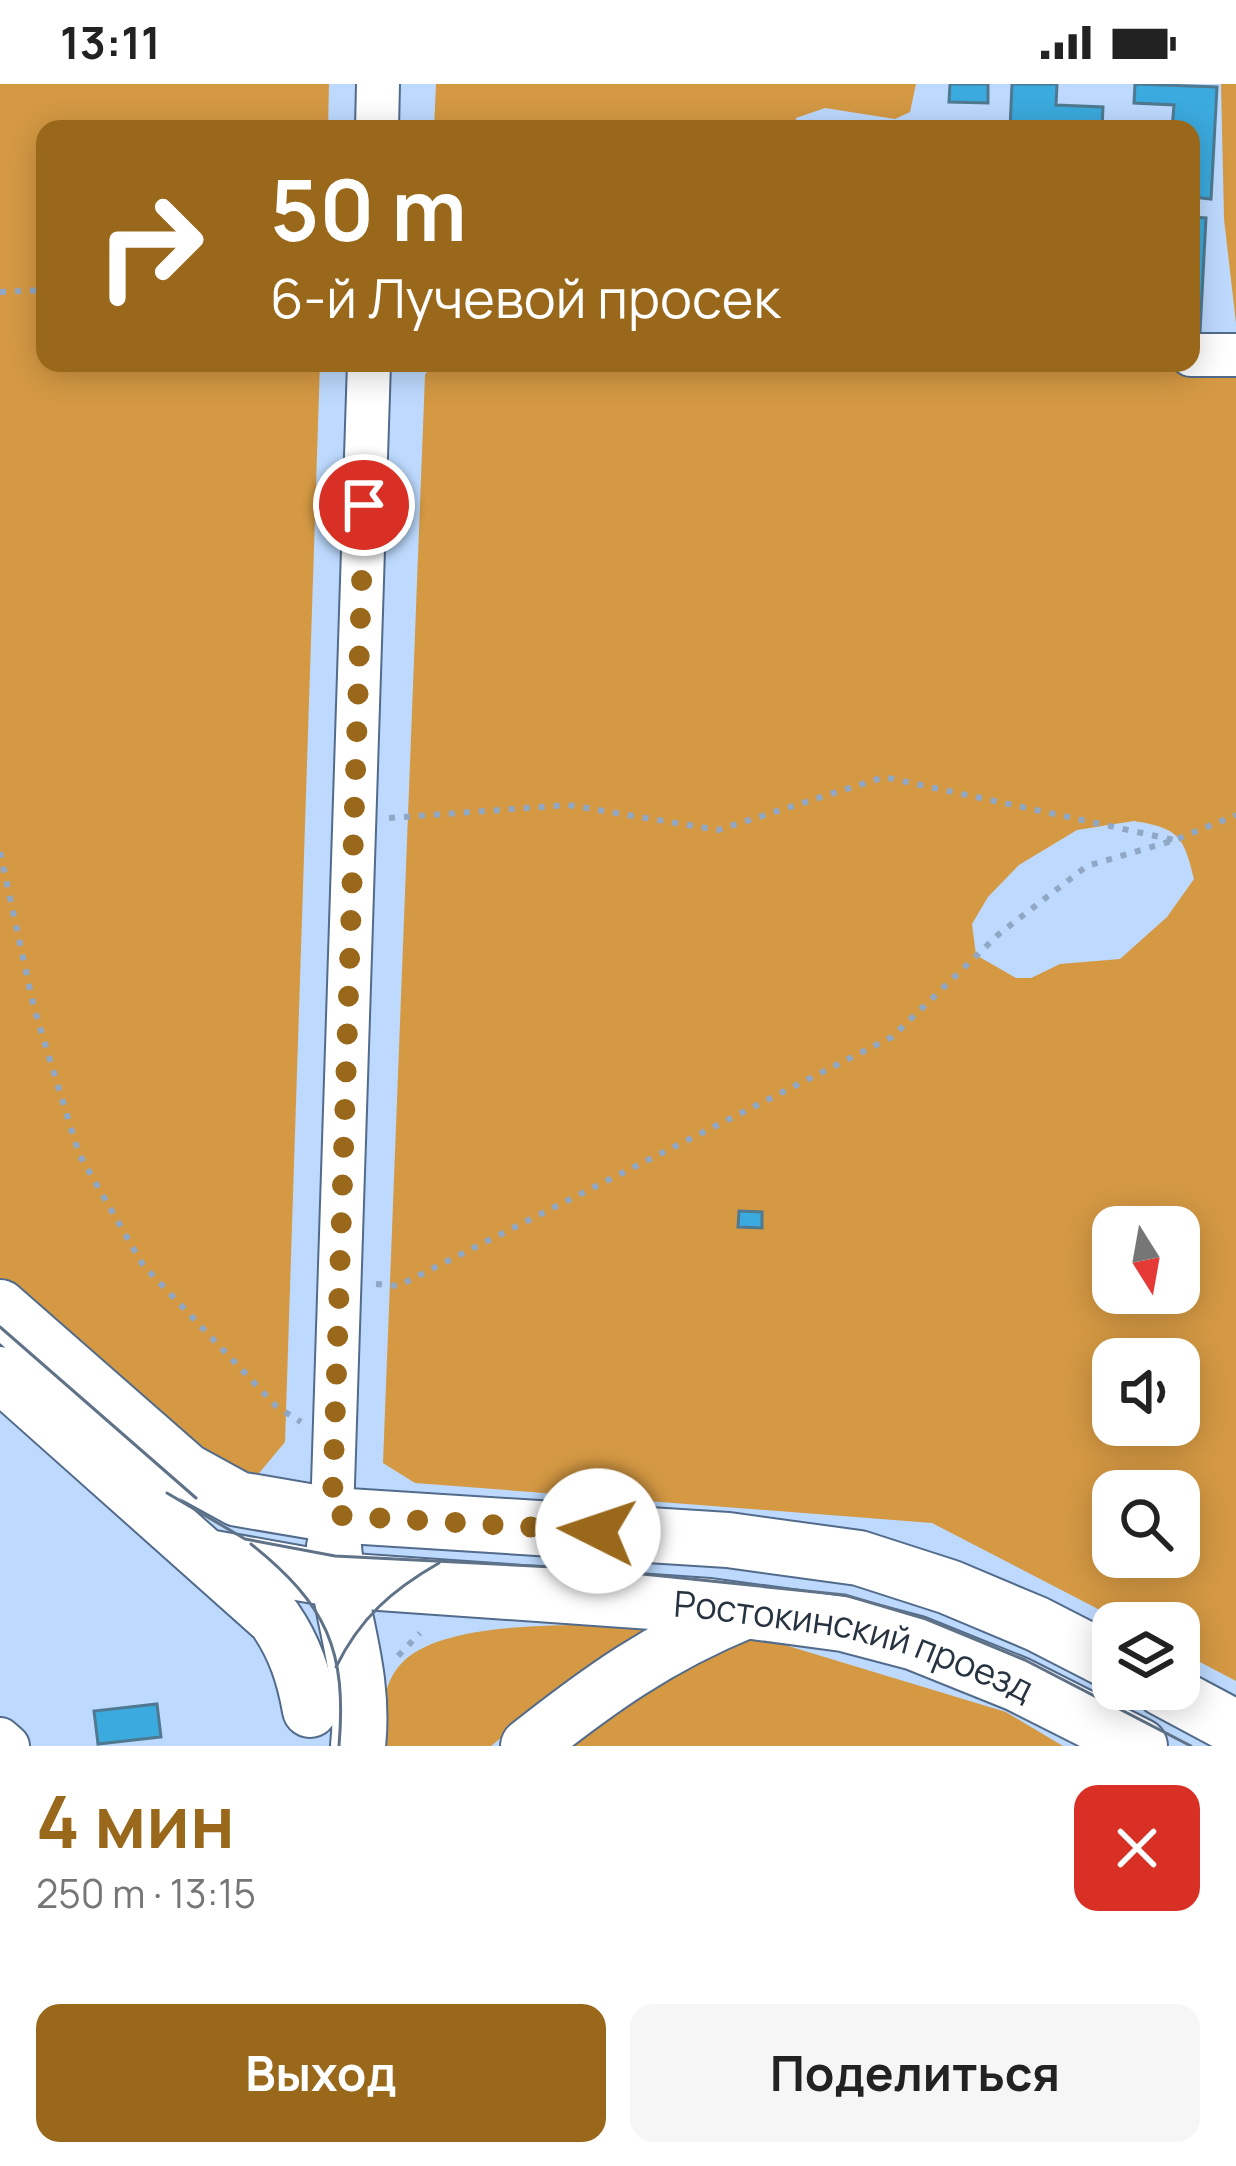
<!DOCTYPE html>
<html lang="ru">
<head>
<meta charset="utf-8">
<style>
  :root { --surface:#fff; --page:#f6f6f6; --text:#222; --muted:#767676; --accent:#99681b }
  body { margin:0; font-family:Manrope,sans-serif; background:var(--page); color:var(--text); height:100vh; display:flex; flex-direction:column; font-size:45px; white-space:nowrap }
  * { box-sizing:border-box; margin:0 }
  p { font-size:39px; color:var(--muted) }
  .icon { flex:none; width:66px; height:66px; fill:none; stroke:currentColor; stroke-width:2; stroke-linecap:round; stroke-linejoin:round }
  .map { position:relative; height:1662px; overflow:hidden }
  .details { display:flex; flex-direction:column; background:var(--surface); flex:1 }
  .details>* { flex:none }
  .top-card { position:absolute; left:36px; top:36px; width:1164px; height:252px; border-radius:24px; box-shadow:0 6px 30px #0003; background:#99681b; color:#fff; overflow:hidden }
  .needle { width:78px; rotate:169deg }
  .buttons { position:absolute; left:1092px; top:1122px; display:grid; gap:24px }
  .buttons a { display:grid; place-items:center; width:108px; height:108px; border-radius:24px; background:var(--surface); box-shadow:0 6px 30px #0003; font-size:60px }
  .pin { position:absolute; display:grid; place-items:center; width:102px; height:102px; color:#fff; margin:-51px; border:6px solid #fff; border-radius:50%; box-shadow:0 3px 12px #0007 }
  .me { position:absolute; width:132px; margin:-66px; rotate:274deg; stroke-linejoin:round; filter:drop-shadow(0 0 9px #0008) }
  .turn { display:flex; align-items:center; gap:42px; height:252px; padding:0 36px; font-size:54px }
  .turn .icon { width:156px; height:156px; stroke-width:2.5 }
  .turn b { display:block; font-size:84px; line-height:102px }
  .round { display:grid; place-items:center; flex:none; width:126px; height:126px; border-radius:24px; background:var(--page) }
  .overview { display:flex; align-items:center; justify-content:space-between; height:204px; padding:0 36px }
  h1 { font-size:72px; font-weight:700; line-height:90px; color:var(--accent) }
  .primary-button { display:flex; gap:24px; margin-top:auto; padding:24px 36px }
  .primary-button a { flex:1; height:138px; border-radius:24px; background:var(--accent); color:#fff; font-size:48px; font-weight:700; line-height:138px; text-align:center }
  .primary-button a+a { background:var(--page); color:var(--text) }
  .status { display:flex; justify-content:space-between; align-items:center; height:84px; padding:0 60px; background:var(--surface); direction:ltr }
  .status svg { height:33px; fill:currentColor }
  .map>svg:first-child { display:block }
  .forest { fill:#d59943; fill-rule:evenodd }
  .building { fill:#3baade; stroke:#4f7990; stroke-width:3 }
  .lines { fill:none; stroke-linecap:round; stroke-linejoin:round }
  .minor-casing { stroke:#526b8b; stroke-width:46 }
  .major-casing { stroke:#526b8b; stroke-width:58 }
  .path { stroke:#90a8c5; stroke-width:6; stroke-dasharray:6 9; stroke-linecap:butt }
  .minor { stroke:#fff; stroke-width:42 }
  .major { stroke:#fff; stroke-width:54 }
  .tram { stroke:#5f7287; stroke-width:3 }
  .route { stroke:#99681b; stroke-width:21; stroke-dasharray:0 37.8 }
  .labels { text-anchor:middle; stroke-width:10; stroke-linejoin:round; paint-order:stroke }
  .street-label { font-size:36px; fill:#273340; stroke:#f6f9fc }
</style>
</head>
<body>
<div class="status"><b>13:11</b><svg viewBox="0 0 49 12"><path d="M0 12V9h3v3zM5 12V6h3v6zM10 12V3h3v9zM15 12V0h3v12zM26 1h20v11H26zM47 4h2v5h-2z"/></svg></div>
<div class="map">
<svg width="1236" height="1662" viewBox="0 0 1236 1662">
  <rect width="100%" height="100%" fill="#bddafe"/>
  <g class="forest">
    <polygon points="0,0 329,0 328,45 45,45 45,279 320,279 285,1358 255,1394 198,1368 0,1194"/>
    <polygon points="436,0 916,0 910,28 895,35 825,24 796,34 796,45 434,45"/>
    <polygon points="1221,0 1236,0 1236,239 1224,135"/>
    <path d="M432 279H802L1236 286V1597L1179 1567V1539H1125L932 1439 415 1399 383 1379 425 291ZM1134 737C1178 744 1184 752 1194 795L1167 833 1120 875 1060 880 1031 894H1016L976 871 972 840 988 813 1019 781 1077 746ZM1113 1143H1179V1209H1113ZM1113 1275H1179V1341H1113ZM1113 1407H1179V1473H1113Z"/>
    <path d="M647 1541 663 1544 568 1600 491 1662H379C382 1635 381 1602 400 1581 440 1533 587 1542 647 1541Z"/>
    <polygon points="719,1555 775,1558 1006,1628 1063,1662 559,1662"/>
  </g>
  <g class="building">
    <polygon points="950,0 988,0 988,19 949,18"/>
    <polygon points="1012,0 1057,0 1056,21 1103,23 1102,45 1010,45"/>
    <polygon points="1135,0 1217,3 1211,115 1191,113 1191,45 1172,45 1174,21 1134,19"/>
    <polygon points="1191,133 1206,134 1200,248 1191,248"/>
    <polygon points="739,1127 762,1128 762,1144 738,1143"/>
    <polygon points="157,1620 161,1653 98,1660 94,1627"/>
  </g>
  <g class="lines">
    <g class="minor-casing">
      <g id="minor">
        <polyline points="377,45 378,0"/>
        <polyline points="1191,271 1236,271"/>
        <polyline points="332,1431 369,279"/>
        <polyline points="0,1655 8,1662"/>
      </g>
    </g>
    <g class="major-casing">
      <g id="major">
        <polyline points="0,1223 187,1387 238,1415 332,1431 728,1456 859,1474 949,1503 1037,1540 1113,1579"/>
        <path d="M0 1290 275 1535C295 1564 304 1592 310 1626"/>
        <path d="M334 1463C340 1533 366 1589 358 1662"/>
        <path id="s1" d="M208 1473 337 1496 709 1522 843 1540 915 1559 1017 1600 1140 1662"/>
        <polyline points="1163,1605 1236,1644"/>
        <path d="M528 1662C600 1605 659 1563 744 1528"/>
      </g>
    </g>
    <g class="path">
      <polyline points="0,208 45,206"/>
      <polyline points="389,734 568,721 718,746 884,693 1174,756"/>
      <polyline points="0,768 34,924 79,1070 143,1181 276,1322 301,1338"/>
      <polyline points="376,1200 398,1202 892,953 999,850 1087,782 1175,756 1236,731"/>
      <polyline points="398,1572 420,1549"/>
    </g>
    <use href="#minor" class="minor"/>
    <use href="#major" class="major"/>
    <g class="tram">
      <polyline points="0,1243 196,1414"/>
      <polyline points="167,1409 245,1455 335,1472 594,1485 845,1511 926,1535 1025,1576 1191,1662"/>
      <path d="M251 1460C327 1521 347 1566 339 1662"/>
      <path d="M336 1583C360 1534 392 1506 439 1479"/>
    </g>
  </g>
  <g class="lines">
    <polyline class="route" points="364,421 332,1431 598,1447"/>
  </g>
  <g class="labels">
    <g class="street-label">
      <text dy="13" stroke="none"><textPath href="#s1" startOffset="654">Ростокинский проезд</textPath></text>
    </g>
  </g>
</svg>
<div class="buttons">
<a><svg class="needle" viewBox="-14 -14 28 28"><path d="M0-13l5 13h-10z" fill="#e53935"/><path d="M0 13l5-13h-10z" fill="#767676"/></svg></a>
<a><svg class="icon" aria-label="sound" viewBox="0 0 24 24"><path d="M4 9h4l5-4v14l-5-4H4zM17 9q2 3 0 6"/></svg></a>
<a><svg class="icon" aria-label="search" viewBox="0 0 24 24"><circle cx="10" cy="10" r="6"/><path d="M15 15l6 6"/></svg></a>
<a><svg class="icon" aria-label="layers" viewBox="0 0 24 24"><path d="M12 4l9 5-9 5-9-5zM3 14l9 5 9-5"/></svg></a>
</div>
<div class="pin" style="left:364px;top:421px;background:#d93025"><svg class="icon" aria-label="arrive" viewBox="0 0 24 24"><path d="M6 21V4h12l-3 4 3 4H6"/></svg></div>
<svg class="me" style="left:598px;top:1447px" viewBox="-20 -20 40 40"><circle r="19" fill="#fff"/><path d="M0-13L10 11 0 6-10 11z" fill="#99681b"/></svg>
<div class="top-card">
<div class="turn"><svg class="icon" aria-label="right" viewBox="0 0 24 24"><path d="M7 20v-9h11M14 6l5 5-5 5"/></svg><div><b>50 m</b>6-й Лучевой просек</div></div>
</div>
</div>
<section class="details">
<div class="overview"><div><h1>4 мин</h1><p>250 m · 13:15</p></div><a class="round" style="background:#d93025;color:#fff"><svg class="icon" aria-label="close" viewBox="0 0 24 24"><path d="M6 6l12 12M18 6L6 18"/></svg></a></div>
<div class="primary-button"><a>Выход</a><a>Поделиться</a></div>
</section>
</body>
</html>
